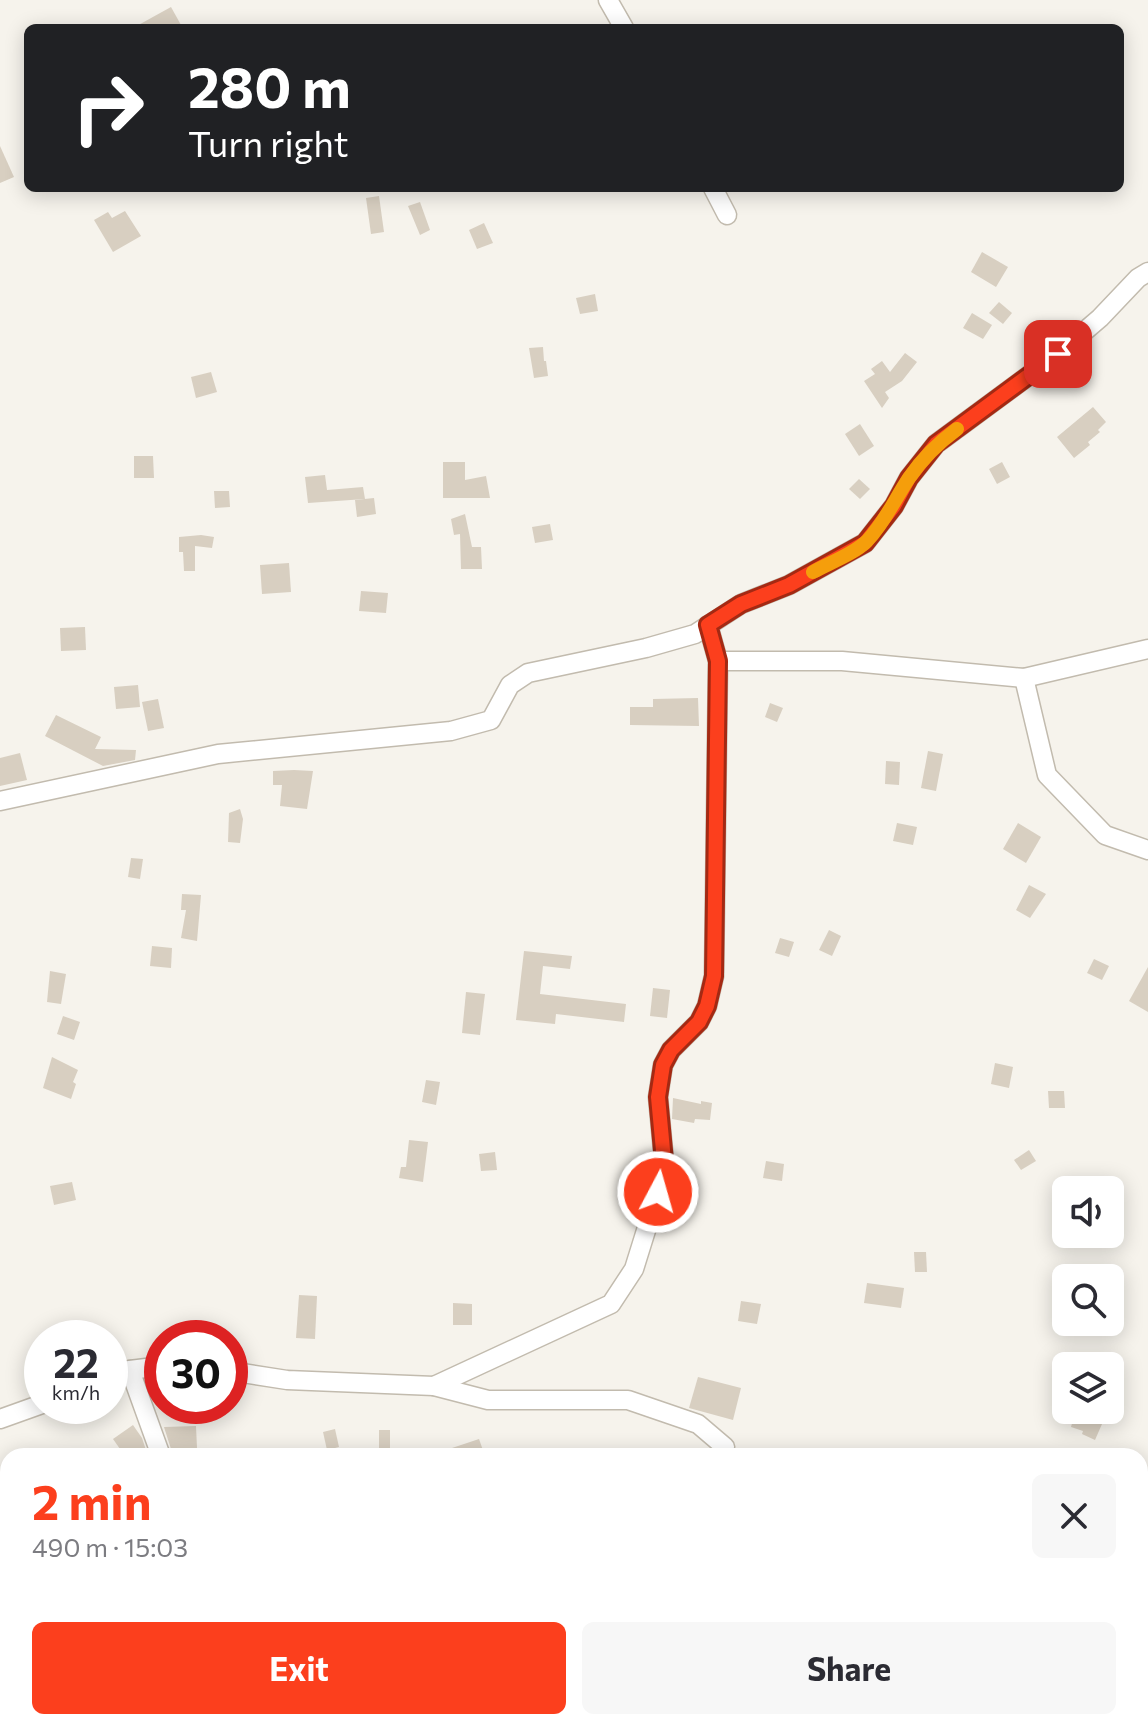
<!DOCTYPE html>
<html lang="en">
<head>
<meta charset="utf-8">
<style>
  :root { --surface:#fff; --page:#f7f7f7; --text:#2b2b33; --muted:#7c7c81; --accent:#fc3f1d }
  body { margin:0; font-family:Commissioner,sans-serif; background:var(--page); color:var(--text); height:100vh; display:flex; flex-direction:column; font-size:30px; white-space:nowrap }
  * { box-sizing:border-box; margin:0 }
  p { font-size:26px; color:var(--muted) }
  .icon { flex:none; width:44px; height:44px; fill:none; stroke:currentColor; stroke-width:2; stroke-linecap:round; stroke-linejoin:round }
  .map { position:relative; flex:1; overflow:hidden }
  .details { position:absolute; left:0px; top:1448px; width:1148px; height:282px; display:flex; flex-direction:column; background:var(--surface); border-radius:24px 24px 0 0; box-shadow:0 4px 20px #0003 }
  .details>* { flex:none }
  .banner { position:absolute; left:24px; top:24px; width:1100px; height:168px; border-radius:12px; box-shadow:0 4px 20px #0003; background:#202124; color:#fff; overflow:hidden }
  .tools { position:absolute; left:1052px; top:1176px; display:grid; gap:16px }
  .tools a { display:grid; place-items:center; width:72px; height:72px; border-radius:12px; background:var(--surface); box-shadow:0 4px 20px #0003; font-size:40px }
  .speed { position:absolute; left:24px; top:1320px; display:flex; gap:16px; font-size:40px; font-weight:700; text-align:center }
  .speed>* { display:grid; place-content:center; width:104px; height:104px; border-radius:50%; background:var(--surface); box-shadow:0 4px 20px #0003; line-height:1 }
  .speed small { font-size:20px; font-weight:400 }
  .speed .limit { border:12px solid #d22; background:#fff; color:#111 }
  .pin { position:absolute; display:grid; place-items:center; width:68px; height:68px; color:#fff; margin:-34px; border-radius:16px; box-shadow:0 4px 12px #0006 }
  .me { position:absolute; width:88px; margin:-44px; rotate:6deg; stroke-linejoin:round; filter:drop-shadow(0 0 6px #0008) }
  .turn { display:flex; align-items:center; gap:28px; height:168px; padding:0 32px; font-size:36px }
  .turn .icon { width:104px; height:104px; stroke-width:2.5 }
  .turn b { display:block; font-size:56px; line-height:68px }
  .round { display:grid; place-items:center; flex:none; width:84px; height:84px; border-radius:12px; background:var(--page) }
  .summary { display:flex; align-items:center; justify-content:space-between; height:136px; padding:0 32px }
  h1 { font-size:48px; font-weight:700; line-height:60px; color:var(--accent) }
  .action { display:flex; gap:16px; margin-top:auto; padding:16px 32px }
  .action a { flex:1; height:92px; border-radius:12px; background:var(--accent); color:#fff; font-size:32px; font-weight:700; line-height:92px; text-align:center }
  .action a+a { background:var(--page); color:var(--text) }
  .map>svg:first-child { display:block }
  .building { fill:#d8cfc1 }
  .lines { fill:none; stroke-linecap:round; stroke-linejoin:round }
  .minor-casing { stroke:#c2bbae; stroke-width:21 }
  .minor { stroke:#fff; stroke-width:18 }
  .route-casing { stroke:#a42913; stroke-width:20 }
  .route { stroke:#fc3f1d; stroke-width:14 }
  .slow { stroke:#f59e0b; stroke-width:14 }
</style>
</head>
<body>
<div class="map">
<svg width="1148" height="1729" viewBox="0 0 1148 1729">
  <rect width="100%" height="100%" fill="#f6f3ec"/>
  <g class="building">
    <polygon points="171,7 181,25 175,28 133,28"/>
    <polygon points="0,146 14,177 0,183"/>
    <polygon points="379,196 384,232 371,234 366,198"/>
    <polygon points="420,202 430,230 420,235 408,206"/>
    <polygon points="125,211 141,236 113,252 94,220 108,212 112,218"/>
    <polygon points="484,223 493,243 477,249 469,230"/>
    <polygon points="982,252 1008,267 996,287 971,272"/>
    <polygon points="595,294 598,311 580,314 576,298"/>
    <polygon points="999,302 1012,313 1003,324 989,313"/>
    <polygon points="972,313 992,325 983,339 963,328"/>
    <polygon points="543,347 544,361 546,361 548,376 534,378 529,348"/>
    <polygon points="905,353 917,362 902,381 885,392 889,398 882,408 864,381 875,374 871,369 882,361 890,372"/>
    <polygon points="211,372 217,392 196,398 191,377"/>
    <polygon points="1093,407 1106,422 1098,430 1100,432 1088,442 1090,445 1074,458 1057,437"/>
    <polygon points="860,424 874,446 859,456 845,434"/>
    <polygon points="134,456 153,456 154,478 134,478"/>
    <polygon points="443,462 465,462 465,480 486,476 490,498 443,498"/>
    <polygon points="1002,462 1010,477 997,484 989,469"/>
    <polygon points="325,475 327,490 363,487 365,499 308,503 305,477"/>
    <polygon points="859,479 870,489 860,499 849,489"/>
    <polygon points="214,491 229,491 230,507 215,508"/>
    <polygon points="374,498 376,514 357,517 355,500"/>
    <polygon points="465,514 472,547 481,547 482,569 461,569 460,534 454,535 451,519"/>
    <polygon points="550,524 553,540 535,543 532,527"/>
    <polygon points="201,535 214,537 212,548 195,546 195,571 184,571 183,552 179,552 179,537"/>
    <polygon points="289,563 291,592 262,594 260,565"/>
    <polygon points="361,591 388,593 386,613 359,611"/>
    <polygon points="85,627 86,650 61,651 60,628"/>
    <polygon points="138,685 140,707 116,709 114,687"/>
    <polygon points="698,698 699,726 630,725 630,707 653,707 653,699"/>
    <polygon points="158,699 164,728 148,731 142,702"/>
    <polygon points="770,703 783,708 777,722 765,717"/>
    <polygon points="56,715 101,737 95,749 136,750 135,760 103,766 45,736"/>
    <polygon points="928,751 943,754 936,791 921,788"/>
    <polygon points="20,753 27,780 0,786 0,758"/>
    <polygon points="886,761 900,762 899,785 885,784"/>
    <polygon points="294,770 313,771 307,809 280,806 282,785 273,785 273,771"/>
    <polygon points="240,809 243,819 240,843 228,842 229,813"/>
    <polygon points="897,823 917,827 913,845 893,841"/>
    <polygon points="1018,823 1041,837 1026,863 1003,849"/>
    <polygon points="131,858 143,859 140,879 128,877"/>
    <polygon points="1029,885 1046,894 1030,918 1016,910"/>
    <polygon points="182,894 201,895 197,941 181,938 186,910 181,910"/>
    <polygon points="829,930 841,936 832,956 819,950"/>
    <polygon points="780,938 794,942 789,957 775,953"/>
    <polygon points="152,946 172,948 171,968 150,966"/>
    <polygon points="524,951 572,956 570,969 543,966 540,994 626,1004 624,1022 556,1014 555,1024 516,1020"/>
    <polygon points="1094,959 1109,966 1102,980 1087,973"/>
    <polygon points="1148,967 1148,1012 1129,1001"/>
    <polygon points="50,971 66,974 61,1004 47,1002"/>
    <polygon points="653,988 670,990 667,1018 650,1016"/>
    <polygon points="466,992 485,994 480,1035 462,1033"/>
    <polygon points="63,1016 80,1022 74,1040 57,1034"/>
    <polygon points="52,1057 78,1070 73,1082 76,1084 71,1099 43,1088"/>
    <polygon points="995,1063 1013,1067 1009,1088 991,1084"/>
    <polygon points="426,1080 440,1082 436,1105 422,1102"/>
    <polygon points="1048,1091 1064,1091 1065,1108 1049,1108"/>
    <polygon points="673,1098 701,1104 701,1101 712,1103 710,1120 695,1119 694,1123 672,1119"/>
    <polygon points="409,1140 428,1142 423,1182 399,1178 401,1167 406,1167"/>
    <polygon points="1029,1150 1036,1161 1021,1170 1014,1160"/>
    <polygon points="495,1152 497,1170 481,1171 479,1154"/>
    <polygon points="766,1161 784,1164 782,1181 763,1178"/>
    <polygon points="72,1182 76,1200 54,1205 50,1186"/>
    <polygon points="914,1252 926,1252 927,1272 915,1272"/>
    <polygon points="867,1283 904,1288 901,1308 864,1303"/>
    <polygon points="299,1295 317,1296 315,1339 296,1338"/>
    <polygon points="741,1301 761,1304 757,1324 738,1321"/>
    <polygon points="453,1303 472,1304 472,1325 453,1325"/>
    <polygon points="698,1377 741,1388 733,1420 689,1408"/>
    <polygon points="1074,1416 1088,1420 1089,1418 1102,1424 1095,1440 1082,1434 1083,1431 1071,1427"/>
    <polygon points="133,1425 142,1438 148,1456 125,1456 113,1439"/>
    <polygon points="196,1426 197,1448 171,1449 164,1427"/>
    <polygon points="335,1429 339,1447 327,1450 323,1432"/>
    <rect x="379" y="1430" width="11" height="19"/>
    <polygon points="479,1439 485,1456 434,1456 434,1454"/>
  </g>
  <g class="lines">
    <g class="minor-casing">
      <g id="minor">
        <polyline points="608,0 624,28"/>
        <polyline points="713,188 727,215"/>
        <polyline points="718,661 842,661 1024,678 1148,649"/>
        <polyline points="1024,678 1047,775 1105,835 1148,850"/>
        <polyline points="0,801 218,754 451,731 491,720 510,685 528,673 646,648 695,634 741,604 789,585 865,543 894,506 909,478 936,444 1058,354 1100,318 1138,278 1148,272"/>
        <polyline points="130,1370 161,1456"/>
        <polyline points="230,1371 287,1380 434,1386 611,1304 634,1269 658,1192 664,1161 658,1097 663,1065 671,1050 699,1022 707,1006 714,976 718,661 708,625"/>
        <polyline points="110,1378 130,1370 162,1366"/>
        <polyline points="434,1386 488,1400 628,1400 698,1424 725,1447"/>
        <polyline points="0,1419 42,1404"/>
      </g>
    </g>
    <use href="#minor" class="minor"/>
  </g>
  <g class="lines">
    <g class="route-casing">
      <polyline id="route" points="658,1192 664,1161 658,1097 663,1065 671,1050 699,1022 707,1006 714,976 718,661 708,625 741,604 789,585 865,543 894,506 909,478 936,444 1058,354"/>
    </g>
    <use href="#route" class="route"/>
    <path class="slow" d="M813 572C829 563 854 554 867 541 885 522 895 499 909 478 922 459 938 443 957 429"/>
  </g>
</svg>
<div class="tools">
<a><svg class="icon" aria-label="sound" viewBox="0 0 24 24"><path d="M4 9h4l5-4v14l-5-4H4zM17 9q2 3 0 6"/></svg></a>
<a><svg class="icon" aria-label="search" viewBox="0 0 24 24"><circle cx="10" cy="10" r="6"/><path d="M15 15l6 6"/></svg></a>
<a><svg class="icon" aria-label="layers" viewBox="0 0 24 24"><path d="M12 4l9 5-9 5-9-5zM3 14l9 5 9-5"/></svg></a>
</div>
<div class="speed"><div>22<small>km/h</small></div><div class="limit">30</div></div>
<div class="pin" style="left:1058px;top:354px;background:#d93025"><svg class="icon" aria-label="arrive" viewBox="0 0 24 24"><path d="M6 21V4h12l-3 4 3 4H6"/></svg></div>
<svg class="me" style="left:658px;top:1192px" viewBox="-20 -20 40 40"><circle r="17" fill="#fc3f1d" stroke="#fff" stroke-width="3"/><path d="M0-11L8 9 0 5-8 9z" fill="#fff"/></svg>
<div class="banner">
<div class="turn"><svg class="icon" aria-label="right" viewBox="0 0 24 24"><path d="M7 20v-9h11M14 6l5 5-5 5"/></svg><div><b>280 m</b>Turn right</div></div>
</div>
<section class="details">
<div class="summary"><div><h1>2 min</h1><p>490 m · 15:03</p></div><a class="round"><svg class="icon" aria-label="close" viewBox="0 0 24 24"><path d="M6 6l12 12M18 6L6 18"/></svg></a></div>
<div class="action"><a>Exit</a><a>Share</a></div>
</section>
</div>
</body>
</html>
